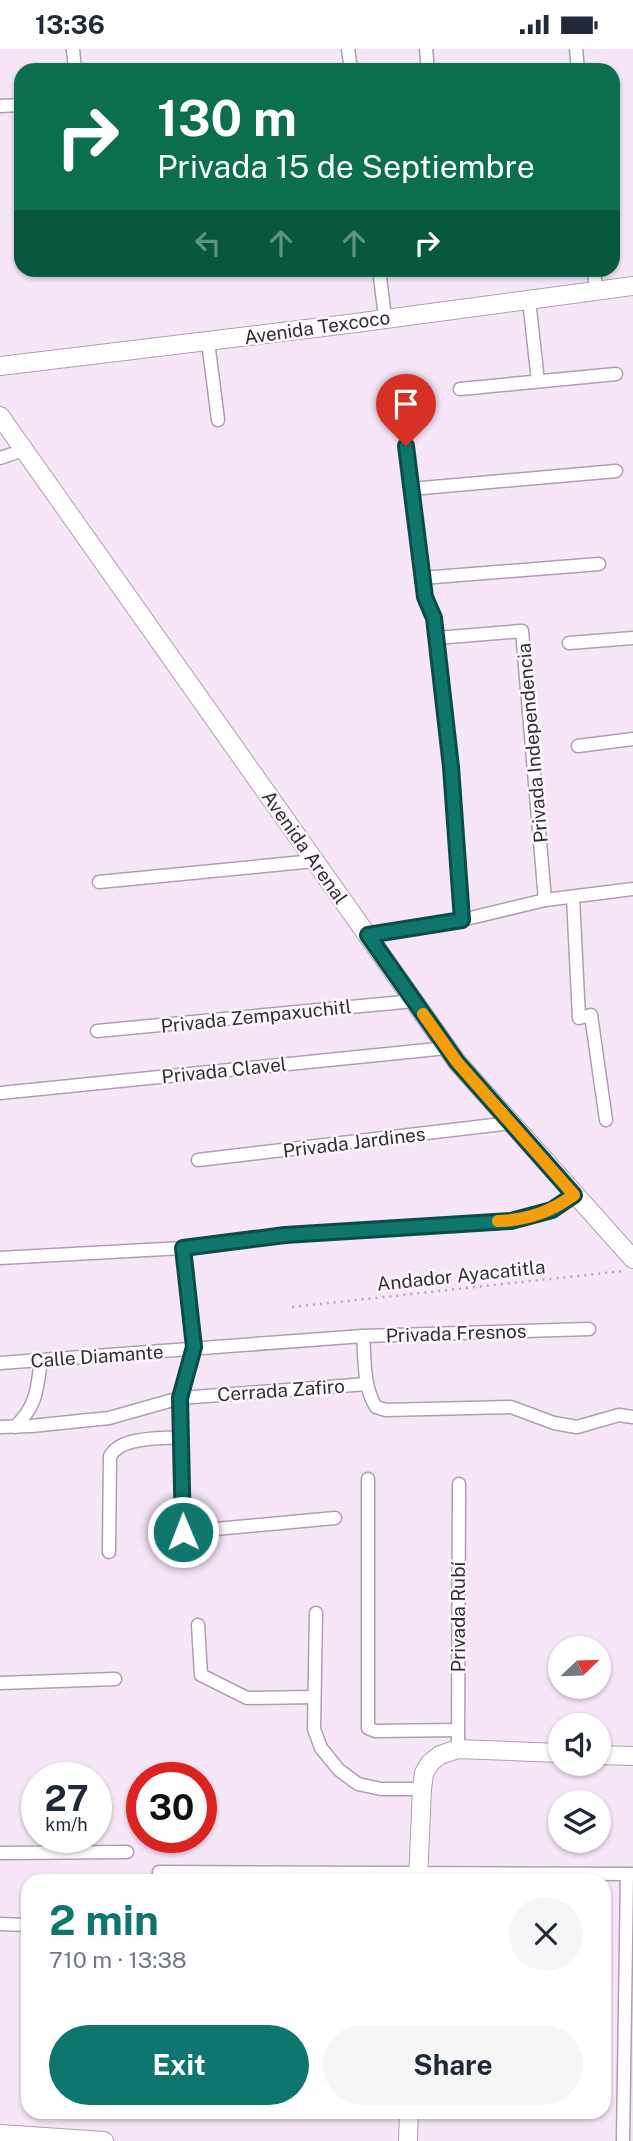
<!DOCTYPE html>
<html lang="en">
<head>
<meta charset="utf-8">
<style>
  :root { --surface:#fff; --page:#f6f6f7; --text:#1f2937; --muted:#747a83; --accent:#0f766e }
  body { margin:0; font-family:"Public Sans",sans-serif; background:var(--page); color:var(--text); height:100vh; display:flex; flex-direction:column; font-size:26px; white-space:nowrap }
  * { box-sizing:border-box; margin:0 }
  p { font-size:23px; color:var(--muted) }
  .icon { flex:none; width:38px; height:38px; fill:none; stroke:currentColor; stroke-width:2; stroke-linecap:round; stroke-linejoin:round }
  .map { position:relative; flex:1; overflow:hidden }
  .details { position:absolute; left:21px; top:1825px; width:590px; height:245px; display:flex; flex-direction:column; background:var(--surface); border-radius:21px; box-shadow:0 2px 5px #0004 }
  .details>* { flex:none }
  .guide { position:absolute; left:14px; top:14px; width:606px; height:214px; border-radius:21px; box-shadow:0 2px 5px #0004; background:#0b6e4f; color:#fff; overflow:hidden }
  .needle { width:46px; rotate:67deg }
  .fabs { position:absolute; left:548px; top:1587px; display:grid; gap:14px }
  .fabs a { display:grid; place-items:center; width:63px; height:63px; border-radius:50%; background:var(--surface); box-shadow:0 2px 5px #0004; font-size:35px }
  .speed { position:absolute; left:21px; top:1713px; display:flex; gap:14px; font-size:35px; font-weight:700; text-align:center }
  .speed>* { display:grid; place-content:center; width:91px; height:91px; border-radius:50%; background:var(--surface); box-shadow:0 2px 5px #0004; line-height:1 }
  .speed small { font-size:18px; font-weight:400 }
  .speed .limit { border:10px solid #d22; background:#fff; color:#111 }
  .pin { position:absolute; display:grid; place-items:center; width:60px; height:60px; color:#fff; margin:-72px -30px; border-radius:50% 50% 50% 0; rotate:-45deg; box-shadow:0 0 7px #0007 }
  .pin .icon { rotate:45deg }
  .me { position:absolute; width:77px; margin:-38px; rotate:359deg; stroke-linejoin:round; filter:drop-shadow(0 0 5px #0008) }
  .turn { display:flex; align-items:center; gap:24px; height:147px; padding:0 28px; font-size:32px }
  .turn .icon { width:91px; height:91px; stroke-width:2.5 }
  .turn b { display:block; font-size:49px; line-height:60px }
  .lanes { display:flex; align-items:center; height:66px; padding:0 28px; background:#0003; justify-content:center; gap:35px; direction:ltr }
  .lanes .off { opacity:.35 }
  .round { display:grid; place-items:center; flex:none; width:74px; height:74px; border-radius:37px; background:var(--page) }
  .head { display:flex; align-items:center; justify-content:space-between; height:119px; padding:0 28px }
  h1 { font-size:42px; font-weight:700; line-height:52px; color:var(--accent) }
  .button { display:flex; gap:14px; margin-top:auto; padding:14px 28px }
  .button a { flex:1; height:80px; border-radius:42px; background:var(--accent); color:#fff; font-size:28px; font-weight:700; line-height:80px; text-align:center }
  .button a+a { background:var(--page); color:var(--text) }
  .status { display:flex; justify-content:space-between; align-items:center; height:49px; padding:0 35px; background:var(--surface); direction:ltr }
  .status svg { height:19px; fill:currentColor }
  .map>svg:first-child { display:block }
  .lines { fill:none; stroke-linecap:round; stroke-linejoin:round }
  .street-casing { stroke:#afa0b1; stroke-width:15 }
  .secondary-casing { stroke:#afa0b1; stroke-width:20 }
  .path { stroke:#b6a9b8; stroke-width:2.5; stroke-dasharray:2 5; stroke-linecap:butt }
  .street { stroke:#fff; stroke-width:12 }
  .secondary { stroke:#fff; stroke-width:18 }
  .route-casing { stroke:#0a4d48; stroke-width:18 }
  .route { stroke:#0f766e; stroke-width:12 }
  .slow { stroke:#f59e0b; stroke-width:12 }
  .labels { text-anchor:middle; stroke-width:5; stroke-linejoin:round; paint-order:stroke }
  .street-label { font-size:19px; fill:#332d34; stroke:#fdf7fe }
</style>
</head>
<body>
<div class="status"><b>13:36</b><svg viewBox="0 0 49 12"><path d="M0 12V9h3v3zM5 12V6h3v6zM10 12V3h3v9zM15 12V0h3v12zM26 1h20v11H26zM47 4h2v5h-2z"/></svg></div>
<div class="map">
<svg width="633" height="2092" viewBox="0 0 633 2092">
  <rect width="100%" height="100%" fill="#f6e6f8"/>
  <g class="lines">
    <g class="street-casing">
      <g id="street">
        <polyline points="73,0 75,21"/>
        <polyline points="348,0 351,21"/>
        <polyline points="426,0 428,21"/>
        <polyline points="576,0 578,21"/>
        <polyline points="0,57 21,56"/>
        <polyline points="379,220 385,268"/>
        <polyline points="594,220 596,242"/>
        <polyline points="529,251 538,332"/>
        <polyline points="208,292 218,371"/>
        <polyline points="460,340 616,325"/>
        <polyline points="406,397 425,548 434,569 451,717 462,871"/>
        <polyline points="0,409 24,401"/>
        <polyline points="411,440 616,422"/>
        <polyline points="422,529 599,515"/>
        <polyline points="436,589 522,582 545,851"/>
        <polyline points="569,594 633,589"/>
        <polyline points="578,697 633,690"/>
        <polyline points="99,833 314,812"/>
        <polyline points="573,848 579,969 591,966 606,1071"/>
        <polyline points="368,886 462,871 545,851 633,840"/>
        <polyline points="97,982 414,952"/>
        <polyline points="0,1044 447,999"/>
        <polyline points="198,1111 511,1074"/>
        <polyline points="183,1199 194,1298 180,1349 183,1483 335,1469"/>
        <polyline points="0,1209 183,1199 285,1186 511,1172 552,1161 574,1146"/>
        <path d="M363 1287C365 1310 363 1338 376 1358L386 1361 511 1358 554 1374 577 1378 619 1366 633 1368"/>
        <polyline points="0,1314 363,1287 589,1280"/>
        <polyline points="0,1378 31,1377 109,1369 180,1349 367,1335"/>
        <path d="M15 1378C37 1356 37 1341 41 1311"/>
        <polyline points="368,1430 368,1679 375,1682 457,1681"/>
        <path d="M109 1503 110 1407C122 1387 160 1390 181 1388"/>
        <polyline points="316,1564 314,1680 321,1699 339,1721 358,1735 381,1740 422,1740"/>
        <polyline points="198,1576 201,1626 247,1649 314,1648"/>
        <polyline points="0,1634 115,1630"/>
        <polyline points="458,1700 459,1435"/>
        <polyline points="0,1804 127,1803"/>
        <polyline points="159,1832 159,1823 633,1825"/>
        <polyline points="0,1875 28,1876"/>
        <polyline points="623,2092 627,1825"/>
      </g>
    </g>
    <g class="secondary-casing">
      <g id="secondary">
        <polyline points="0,317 348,275 633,237"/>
        <polyline points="0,367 457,1013 633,1210"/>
        <polyline points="598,1706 633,1707"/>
        <polyline points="418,1832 422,1740 424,1724 430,1714 440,1706 458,1700 560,1704"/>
        <polyline points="0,2085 104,2092"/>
        <polyline points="408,2092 409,2063"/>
      </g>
    </g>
    <polyline class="path" points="292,1258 623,1222"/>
    <use href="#street" class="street"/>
    <use href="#secondary" class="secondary"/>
  </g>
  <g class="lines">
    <g class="route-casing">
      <polyline id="route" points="183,1483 180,1349 194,1298 183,1199 285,1186 511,1172 552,1161 574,1146 457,1013 368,886 462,871 451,718 434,569 425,548 406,397"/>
    </g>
    <use href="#route" class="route"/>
    <path class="slow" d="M423 965 457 1013 574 1146C550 1163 528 1171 498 1172"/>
  </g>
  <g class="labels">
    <g class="street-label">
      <text transform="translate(317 278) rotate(-8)" y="7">Avenida Texcoco</text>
      <text transform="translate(532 694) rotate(-95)" y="7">Privada Independencia</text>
      <text transform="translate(305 798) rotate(55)" y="7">Avenida Arenal</text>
      <text transform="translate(256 967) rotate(-6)" y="7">Privada Zempaxuchitl</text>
      <text transform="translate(224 1021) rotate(-6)" y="7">Privada Clavel</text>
      <text transform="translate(354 1093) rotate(-7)" y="7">Privada Jardines</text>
      <text transform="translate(461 1226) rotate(-6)" y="7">Andador Ayacatitla</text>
      <text transform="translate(456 1284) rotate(-2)" y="7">Privada Fresnos</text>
      <text transform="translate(97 1307) rotate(-4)" y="7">Calle Diamante</text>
      <text transform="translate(281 1341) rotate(-4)" y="7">Cerrada Zafiro</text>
      <text transform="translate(458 1568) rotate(-90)" y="7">Privada Rubí</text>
    </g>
  </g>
</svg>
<div class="fabs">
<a><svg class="needle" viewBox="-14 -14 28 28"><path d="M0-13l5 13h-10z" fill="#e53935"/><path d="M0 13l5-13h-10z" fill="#747a83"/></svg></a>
<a><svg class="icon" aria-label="sound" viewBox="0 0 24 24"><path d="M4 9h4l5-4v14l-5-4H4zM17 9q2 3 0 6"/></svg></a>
<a><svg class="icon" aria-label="layers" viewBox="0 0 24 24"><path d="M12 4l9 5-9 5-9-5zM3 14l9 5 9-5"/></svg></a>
</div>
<div class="speed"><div>27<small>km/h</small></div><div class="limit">30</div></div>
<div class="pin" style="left:406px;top:397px;background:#d93025"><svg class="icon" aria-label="arrive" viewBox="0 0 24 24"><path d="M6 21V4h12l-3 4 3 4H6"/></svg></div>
<svg class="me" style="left:183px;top:1483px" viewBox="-20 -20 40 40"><circle r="17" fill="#0f766e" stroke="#fff" stroke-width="3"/><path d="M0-11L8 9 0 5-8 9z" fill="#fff"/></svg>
<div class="guide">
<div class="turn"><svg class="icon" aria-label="right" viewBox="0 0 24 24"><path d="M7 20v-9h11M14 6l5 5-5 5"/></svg><div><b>130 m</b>Privada 15 de Septiembre</div></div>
<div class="lanes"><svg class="icon off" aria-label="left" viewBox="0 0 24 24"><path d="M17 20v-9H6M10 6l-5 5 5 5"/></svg><svg class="icon off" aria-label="ahead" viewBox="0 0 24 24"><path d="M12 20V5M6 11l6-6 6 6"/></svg><svg class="icon off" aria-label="ahead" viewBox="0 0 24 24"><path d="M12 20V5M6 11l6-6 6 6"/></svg><svg class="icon" aria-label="right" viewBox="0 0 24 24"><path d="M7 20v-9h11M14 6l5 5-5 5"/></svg></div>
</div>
<section class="details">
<div class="head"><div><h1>2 min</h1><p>710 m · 13:38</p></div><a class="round"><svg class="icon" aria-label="close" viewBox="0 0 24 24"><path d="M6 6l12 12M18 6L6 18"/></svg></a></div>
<div class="button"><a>Exit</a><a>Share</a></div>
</section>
</div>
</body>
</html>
